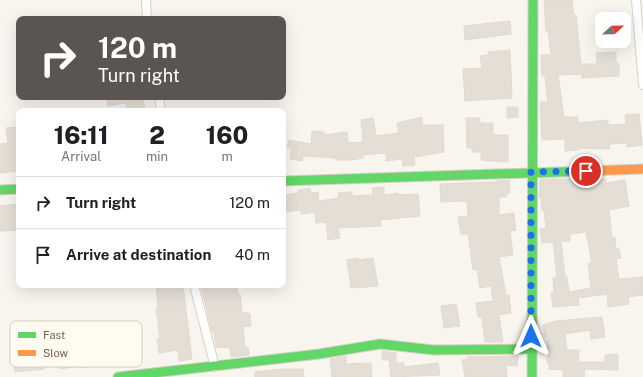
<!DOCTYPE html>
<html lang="en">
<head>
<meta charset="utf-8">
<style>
  :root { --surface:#fff; --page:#f2f2f2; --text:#202124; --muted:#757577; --line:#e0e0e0 }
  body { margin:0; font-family:"Public Sans",sans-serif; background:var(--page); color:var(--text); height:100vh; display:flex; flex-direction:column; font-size:15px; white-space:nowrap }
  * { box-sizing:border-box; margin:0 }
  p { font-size:13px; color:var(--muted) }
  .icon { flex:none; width:22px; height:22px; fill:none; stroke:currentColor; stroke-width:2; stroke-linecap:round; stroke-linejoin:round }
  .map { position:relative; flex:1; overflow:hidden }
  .panel { position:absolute; left:16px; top:108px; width:270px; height:180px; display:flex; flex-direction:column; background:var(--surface); border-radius:8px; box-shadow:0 4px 16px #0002 }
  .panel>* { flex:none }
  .top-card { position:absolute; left:16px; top:16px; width:270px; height:84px; border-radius:8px; box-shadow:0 4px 16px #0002; background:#5a5551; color:#fff; overflow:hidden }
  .needle { width:26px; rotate:68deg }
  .controls { position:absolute; left:595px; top:12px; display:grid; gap:8px }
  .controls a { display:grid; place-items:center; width:36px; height:36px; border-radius:8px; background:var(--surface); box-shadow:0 4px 16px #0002; font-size:20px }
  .pin { position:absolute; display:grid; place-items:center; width:34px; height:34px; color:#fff; margin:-17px; border:2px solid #fff; border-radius:50%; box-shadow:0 1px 4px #0007 }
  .me { position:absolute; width:44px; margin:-22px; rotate:0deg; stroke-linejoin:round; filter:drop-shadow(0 0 3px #0008) }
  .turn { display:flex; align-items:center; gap:14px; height:84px; padding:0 16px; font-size:18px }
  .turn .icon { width:52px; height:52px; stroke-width:2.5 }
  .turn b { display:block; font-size:28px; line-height:34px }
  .eta { display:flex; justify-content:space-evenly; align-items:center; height:68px; text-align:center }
  .eta b { font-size:24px; font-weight:800; line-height:28px }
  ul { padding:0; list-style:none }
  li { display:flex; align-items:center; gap:12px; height:52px; padding:0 16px; border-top:1px solid var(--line) }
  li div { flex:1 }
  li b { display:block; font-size:15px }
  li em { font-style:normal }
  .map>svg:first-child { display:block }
  .building { fill:#e4ded5; stroke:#e0dad0; fill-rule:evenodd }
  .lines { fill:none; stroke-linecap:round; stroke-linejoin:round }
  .street-casing { stroke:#d7d2cc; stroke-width:10 }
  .fast-casing { stroke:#d6d1c9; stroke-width:11 }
  .slow-casing { stroke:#d6d1c9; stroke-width:11 }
  .street { stroke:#fefefc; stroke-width:8 }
  .fast { stroke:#63d668; stroke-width:9 }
  .slow { stroke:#ff974d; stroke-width:9 }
  .route { stroke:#1a73e8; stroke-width:7; stroke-dasharray:0 12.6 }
  .key { fill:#fefbf1; stroke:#d5cdc0; stroke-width:1 }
  .key-label { font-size:11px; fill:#75624f }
</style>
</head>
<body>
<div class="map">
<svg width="643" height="377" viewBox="0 0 643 377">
  <rect width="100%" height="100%" fill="#f7f5ee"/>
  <g class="building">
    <polygon points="544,0 572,0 574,16 576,15 581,64 597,64 596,53 616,52 616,63 619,63 619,76 582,78 581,74 558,75 564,117 578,117 578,123 608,120 608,125 626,124 625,115 639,114 642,145 627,147 627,143 609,144 610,149 579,148 579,150 565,151 565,139 542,140 540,102 548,102 545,76 542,76 541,55 551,55 548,31 546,31"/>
    <polygon points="510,21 511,34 465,40 464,26"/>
    <polygon points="510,50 512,98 465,101 463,69 482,68 480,56 488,55 488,52"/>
    <polygon points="107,97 143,97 145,111 128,111 126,103 108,106"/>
    <polygon points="507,107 518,107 518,117 507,118"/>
    <polygon points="422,117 422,125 443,125 444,152 414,157 415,165 403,166 402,159 386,161 386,153 363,155 363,158 351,160 336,160 336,158 303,156 302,161 290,159 292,148 287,148 289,140 311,144 312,131 324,132 324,135 347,132 348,143 363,142 361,120 373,118 376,136 399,133 397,123"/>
    <polygon points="466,118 480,118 480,123 493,123 493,135 508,135 508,162 481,160 481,152 472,152 472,148 467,148"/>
    <polygon points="19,127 19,171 0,173 0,144 8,143 6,128"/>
    <path d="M540 179H606V183L625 180 629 206 609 210 612 238 615 237 616 249H619L621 258 616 259 619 279 643 277V295L628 297 629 304 608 307 607 294 578 298 579 305 553 307 551 293H554L553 278H557L553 242 542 243 540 229 546 228 544 210 542 211 541 198H539ZM586 232 592 263H588L591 288 569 292 567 277H565L561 241H570V234Z"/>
    <polygon points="509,180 510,193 506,194 506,197 499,197 499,215 514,213 516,230 510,231 513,255 499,257 506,295 509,295 511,313 499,315 503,342 485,342 482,317 478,317 476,303 493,301 491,286 480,288 477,269 473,270 468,234 461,234 458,217 468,216 467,201 441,202 440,184 497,182 497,181"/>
    <polygon points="384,187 384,195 398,193 399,195 418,194 420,216 380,220 381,226 338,228 340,238 328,240 326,222 316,223 315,212 301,214 301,210 283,212 283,195 298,193 298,190 310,188 311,193 318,192 319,201 339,198 338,193 352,192 352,196 373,195 372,188"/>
    <polygon points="19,204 19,230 0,231 0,206"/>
    <polygon points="358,258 358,260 373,258 378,286 351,288 347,260"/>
    <polygon points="156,285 183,285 192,359 179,361 178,350 159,353 157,339 160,338 156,308 158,308"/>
    <polygon points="201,285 237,285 238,295 240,294 242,312 250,314 251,326 243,327 245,348 248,347 249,355 231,357 230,348 216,347 214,332 212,332"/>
    <polygon points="456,304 460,326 444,328 441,306"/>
    <polygon points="602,317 605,337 591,339 590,330 565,334 567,350 579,350 578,362 605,362 605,355 618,354 618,370 585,369 584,377 563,377 563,370 549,369 549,363 547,363 548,336 545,337 543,325 556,321"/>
    <polygon points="68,332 69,336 86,333 93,366 79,368 79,366 60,369 54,336"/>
    <polygon points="27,342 43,342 44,369 15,372 13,351 27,351"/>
    <polygon points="382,351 396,353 396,363 404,363 404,367 438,363 440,375 391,377 389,360 382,360"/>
    <polygon points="346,356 346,364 371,363 372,377 332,377 330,359"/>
    <polygon points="518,356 517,366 506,365 507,377 465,377 462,360 468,359 467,357"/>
    <polygon points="282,369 303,369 304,377 255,377 255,372"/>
  </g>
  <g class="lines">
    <g class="street-casing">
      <g id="street">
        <polyline points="146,0 147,19"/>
        <polyline points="636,0 643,85"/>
        <polyline points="159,97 161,111"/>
        <polyline points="194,285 215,367"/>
      </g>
    </g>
    <g class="fast-casing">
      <g id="fast">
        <polyline points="283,181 589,171"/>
        <polyline points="0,190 19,189"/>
        <polyline points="118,377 319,354 380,344 434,350 531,349"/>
        <polyline points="532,377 533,0"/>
      </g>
    </g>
    <g class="slow-casing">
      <polyline id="slow" points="589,171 643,169"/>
    </g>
    <use href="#street" class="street"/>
    <use href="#fast" class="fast"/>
    <use href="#slow" class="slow"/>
  </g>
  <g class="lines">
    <polyline class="route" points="531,336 531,172 586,171"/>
  </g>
  <rect x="10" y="321" width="132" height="46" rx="6" class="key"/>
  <rect x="18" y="332" width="18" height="6" fill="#63d668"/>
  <rect x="18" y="350" width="18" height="6" fill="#ff974d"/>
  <g class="key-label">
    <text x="43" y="339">Fast</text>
    <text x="43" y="357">Slow</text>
  </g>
</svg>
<div class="controls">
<a><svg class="needle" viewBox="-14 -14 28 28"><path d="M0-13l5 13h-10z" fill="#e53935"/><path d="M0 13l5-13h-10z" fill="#757577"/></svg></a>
</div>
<div class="pin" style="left:586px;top:171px;background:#d93025"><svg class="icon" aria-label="arrive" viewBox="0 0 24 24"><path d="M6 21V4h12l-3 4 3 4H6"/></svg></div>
<svg class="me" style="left:531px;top:336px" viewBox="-20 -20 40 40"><path d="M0-17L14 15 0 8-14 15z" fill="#1a73e8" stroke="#fff" stroke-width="4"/></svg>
<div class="top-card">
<div class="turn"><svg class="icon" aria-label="right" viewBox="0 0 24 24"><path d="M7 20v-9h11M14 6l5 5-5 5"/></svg><div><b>120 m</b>Turn right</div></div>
</div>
<section class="panel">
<div class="eta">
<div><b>16:11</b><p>Arrival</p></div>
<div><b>2</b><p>min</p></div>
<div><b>160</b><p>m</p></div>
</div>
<ul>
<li><svg class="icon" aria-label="right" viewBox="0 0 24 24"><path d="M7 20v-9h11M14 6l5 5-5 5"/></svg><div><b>Turn right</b></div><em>120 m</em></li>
<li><svg class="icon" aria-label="arrive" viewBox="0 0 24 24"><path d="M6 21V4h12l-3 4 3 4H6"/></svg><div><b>Arrive at destination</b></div><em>40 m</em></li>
</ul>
</section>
</div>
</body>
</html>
